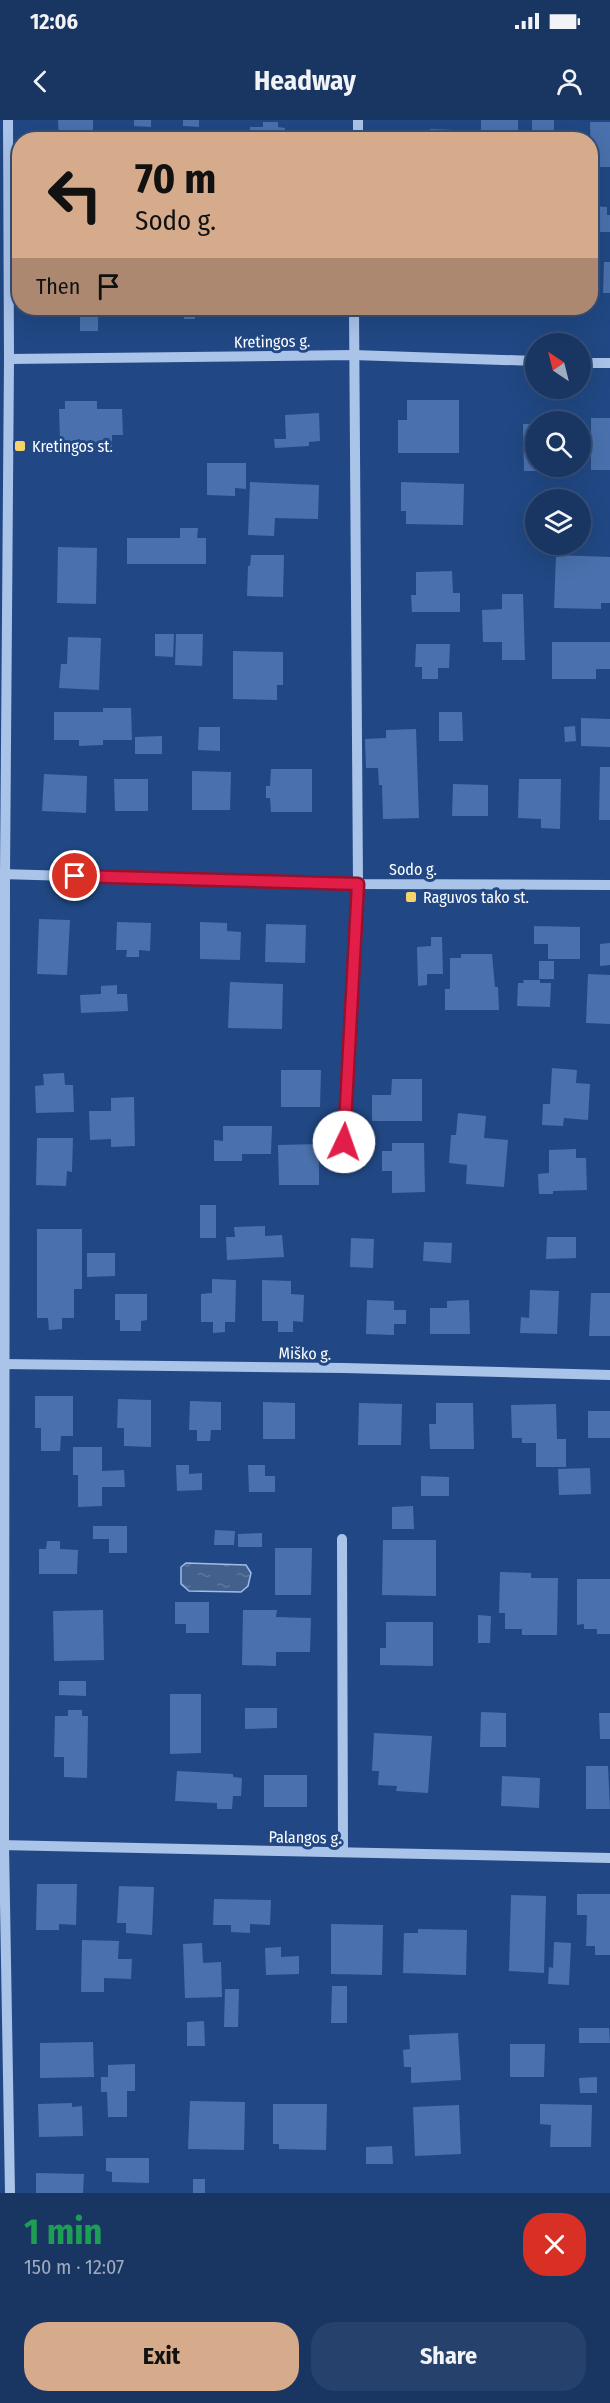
<!DOCTYPE html>
<html lang="en">
<head>
<meta charset="utf-8">
<style>
  :root { --surface:#193663; --page:#26416c; --text:#f1f3f6; --muted:#9fabbe; --line:#375078; --accent:#d6ab8b }
  body { margin:0; font-family:"Fira Sans Condensed",sans-serif; background:var(--page); color:var(--text); height:100vh; display:flex; flex-direction:column; font-size:22px; white-space:nowrap }
  * { box-sizing:border-box; margin:0 }
  p { font-size:20px; color:var(--muted) }
  .icon { flex:none; width:33px; height:33px; fill:none; stroke:currentColor; stroke-width:2; stroke-linecap:round; stroke-linejoin:round }
  .map { position:relative; height:2073px; overflow:hidden }
  .sheet { display:flex; flex-direction:column; background:var(--surface); flex:1 }
  .sheet>* { flex:none }
  .guide { position:absolute; left:12px; top:12px; width:586px; height:183px; border-radius:24px; box-shadow:0 6px 24px #0002,0 0 0 2px var(--line); background:#d6ab8b; color:#111; overflow:hidden }
  .needle { width:39px; rotate:325deg }
  .buttons { position:absolute; left:525px; top:213px; display:grid; gap:12px }
  .buttons a { display:grid; place-items:center; width:66px; height:66px; border-radius:50%; background:var(--surface); box-shadow:0 6px 24px #0002,0 0 0 2px var(--line); font-size:30px }
  .pin { position:absolute; display:grid; place-items:center; width:51px; height:51px; color:#fff; margin:-26px; border:3px solid #fff; border-radius:50%; box-shadow:0 2px 6px #0007 }
  .me { position:absolute; width:66px; margin:-33px; rotate:3deg; stroke-linejoin:round; filter:drop-shadow(0 0 4px #0008) }
  .turn { display:flex; align-items:center; gap:21px; height:126px; padding:0 24px; font-size:27px }
  .turn .icon { width:78px; height:78px; stroke-width:2.5 }
  .turn b { display:block; font-size:42px; line-height:51px }
  .then { display:flex; align-items:center; height:57px; padding:0 24px; background:#0003; gap:12px; font-size:22px }
  .round { display:grid; place-items:center; flex:none; width:63px; height:63px; border-radius:24px; background:var(--page) }
  .head { display:flex; align-items:center; justify-content:space-between; height:102px; padding:0 24px }
  h1 { font-size:36px; font-weight:700; line-height:45px; color:#1e9e55 }
  .button { display:flex; gap:12px; margin-top:auto; padding:12px 24px }
  .button a { flex:1; height:69px; border-radius:24px; background:var(--accent); color:#111; font-size:24px; font-weight:700; line-height:69px; text-align:center }
  .button a+a { background:var(--page); color:var(--text) }
  .status { display:flex; justify-content:space-between; align-items:center; height:42px; padding:0 30px; background:var(--surface); direction:ltr }
  .status svg { height:16px; fill:currentColor }
  header { display:flex; justify-content:space-between; align-items:center; height:78px; padding:0 24px; background:var(--surface); font-size:27px; font-weight:700 }
  .map>svg:first-child { display:block }
  .water { fill:url(#water-ripples); stroke:#9dbdea; stroke-width:1.5 }
  .building { fill:#4a71ad }
  .lines { fill:none; stroke-linecap:round; stroke-linejoin:round }
  .minor { stroke:#aac3e9; stroke-width:10 }
  .route-casing { stroke:#92132f; stroke-width:15 }
  .route { stroke:#e11d48; stroke-width:10 }
  .poi-dot { fill:#f6d46b; stroke:#214884; stroke-width:2 }
  .labels { text-anchor:middle; stroke-width:6; stroke-linejoin:round; paint-order:stroke }
  .street-label { font-size:16px; fill:#fff; stroke:#214884 }
  .poi-label { font-size:16px; fill:#fff; stroke:#214884; text-anchor:start }
</style>
</head>
<body>
<div class="status"><b>12:06</b><svg viewBox="0 0 49 12"><path d="M0 12V9h3v3zM5 12V6h3v6zM10 12V3h3v9zM15 12V0h3v12zM26 1h20v11H26zM47 4h2v5h-2z"/></svg></div>
<header><svg class="icon" aria-label="back" viewBox="0 0 24 24"><path d="M15 5l-7 7 7 7"/></svg>Headway<svg class="icon" aria-label="person" viewBox="0 0 24 24"><circle cx="12" cy="8" r="4"/><path d="M4 21q1-7 8-7t8 7"/></svg></header>
<div class="map">
<svg width="610" height="2073" viewBox="0 0 610 2073">
  <defs>
    <pattern id="water-ripples" width="26" height="14" patternUnits="userSpaceOnUse" patternTransform="scale(1.5)"><rect width="26" height="14" fill="#435f8b"/><path d="M2 4q2-2 4 0t4 0M15 11q2-2 4 0t4 0" fill="none" stroke="#5f779c"/></pattern>
  </defs>
  <rect width="100%" height="100%" fill="#214884"/>
  <polygon class="water" points="186,1443 246,1445 251,1453 248,1466 241,1472 189,1471 181,1464 181,1447"/>
  <g class="building">
    <polygon points="58,0 93,0 93,20 59,20"/>
    <polygon points="134,0 151,0 151,7 134,6"/>
    <polygon points="183,0 199,0 199,7 183,6"/>
    <rect x="481" y="0" width="37" height="11"/>
    <rect x="532" y="0" width="22" height="16"/>
    <polygon points="263,2 278,2 278,7 285,8 285,20 250,20 250,7 263,7"/>
    <polygon points="590,2 610,2 610,47 591,47"/>
    <polygon points="430,9 454,10 453,20 430,20"/>
    <polygon points="591,86 607,87 607,95 610,95 610,112 591,112"/>
    <polygon points="604,142 610,142 610,173 603,173"/>
    <rect x="80" y="188" width="18" height="23"/>
    <rect x="184" y="188" width="11" height="11"/>
    <polygon points="407,280 459,280 459,333 398,333 398,300 407,300"/>
    <polygon points="65,281 97,281 97,289 122,289 123,315 112,315 112,330 78,330 78,321 60,321 59,289 65,289"/>
    <polygon points="319,293 320,321 309,322 309,326 275,328 274,319 286,319 285,295"/>
    <rect x="591" y="298" width="19" height="52"/>
    <polygon points="523,304 536,304 536,346 576,346 576,351 524,351"/>
    <polygon points="207,343 246,343 246,369 235,368 235,376 207,375"/>
    <polygon points="250,362 319,365 318,399 275,398 274,416 248,415"/>
    <polygon points="401,362 464,364 463,405 406,404 406,391 401,391"/>
    <polygon points="180,408 198,408 197,418 206,418 206,444 127,444 127,418 180,418"/>
    <polygon points="58,427 97,428 96,484 57,483"/>
    <polygon points="251,435 284,435 283,477 247,476 248,446 250,446"/>
    <polygon points="556,435 610,437 610,483 601,483 601,489 554,488"/>
    <polygon points="452,451 453,473 460,473 460,492 412,492 411,475 416,475 416,452"/>
    <polygon points="502,474 523,474 525,540 502,540 502,522 483,522 482,490 502,489"/>
    <polygon points="155,514 174,514 173,537 155,536"/>
    <polygon points="176,514 203,514 202,546 175,545"/>
    <polygon points="68,517 101,518 99,570 59,568 61,544 67,544"/>
    <polygon points="552,522 610,522 610,549 596,549 596,559 552,559"/>
    <polygon points="416,524 450,524 449,548 438,548 438,559 422,559 422,547 415,547"/>
    <polygon points="233,531 283,532 283,565 277,565 277,580 233,579"/>
    <polygon points="103,588 131,588 132,620 103,620 103,625 79,626 79,620 54,620 54,592 103,592"/>
    <polygon points="439,592 462,592 463,621 439,621"/>
    <polygon points="581,598 610,599 610,627 581,626"/>
    <polygon points="575,606 576,621 565,622 564,607"/>
    <polygon points="199,607 220,607 220,631 198,630"/>
    <polygon points="416,609 419,698 383,699 382,665 379,665 378,648 366,648 365,619 386,618 386,610"/>
    <polygon points="162,616 162,634 135,634 135,617"/>
    <polygon points="600,647 610,647 610,700 599,700"/>
    <polygon points="271,649 312,649 312,692 271,692 270,678 266,678 266,666 270,666"/>
    <polygon points="192,651 231,652 230,690 192,690"/>
    <polygon points="44,654 87,656 86,693 42,691"/>
    <polygon points="114,659 148,659 148,691 115,691"/>
    <polygon points="519,659 561,659 560,709 541,708 541,699 518,698"/>
    <polygon points="453,664 488,665 488,696 452,696"/>
    <polygon points="39,799 70,800 67,855 37,854"/>
    <polygon points="117,802 151,803 150,831 139,830 139,837 126,837 127,830 116,830"/>
    <polygon points="200,802 227,803 227,811 241,812 240,840 200,839"/>
    <polygon points="266,804 306,805 305,843 265,842"/>
    <polygon points="534,806 580,807 580,839 548,839 548,824 534,824"/>
    <polygon points="431,817 442,817 443,854 427,854 427,865 418,866 417,827 431,826"/>
    <polygon points="610,823 610,845 600,846 600,824"/>
    <polygon points="461,834 492,834 495,867 498,867 499,890 445,890 445,869 450,869 450,838 461,838"/>
    <rect x="539" y="841" width="15" height="18"/>
    <polygon points="588,854 610,855 610,904 586,903"/>
    <polygon points="523,860 540,860 540,863 551,863 550,887 517,886 518,863 524,863"/>
    <polygon points="230,862 283,864 282,909 228,908"/>
    <polygon points="117,865 117,874 127,874 128,891 81,893 80,875 101,874 101,866"/>
    <polygon points="552,948 577,950 576,963 590,964 588,1000 564,998 563,1006 542,1005 543,984 550,984"/>
    <polygon points="281,950 321,950 320,987 281,987"/>
    <polygon points="64,953 65,965 73,965 74,992 36,993 35,966 44,965 43,954"/>
    <polygon points="392,959 422,959 422,1001 372,1001 372,975 391,975"/>
    <polygon points="134,977 135,1026 111,1027 111,1019 90,1020 89,991 111,991 111,978"/>
    <polygon points="458,993 486,996 484,1018 508,1020 504,1067 466,1064 467,1045 449,1043 451,1015 456,1015"/>
    <polygon points="223,1006 272,1006 271,1034 242,1034 242,1041 214,1041 214,1020 223,1021"/>
    <polygon points="37,1018 73,1018 72,1052 67,1051 66,1066 36,1065"/>
    <polygon points="392,1023 424,1023 425,1072 392,1073 392,1051 382,1051 382,1031 392,1031"/>
    <polygon points="319,1024 319,1065 279,1065 278,1025"/>
    <polygon points="576,1029 576,1038 586,1038 587,1070 553,1071 553,1074 539,1074 538,1054 549,1053 549,1030"/>
    <rect x="200" y="1085" width="16" height="33"/>
    <polygon points="265,1106 265,1116 282,1115 284,1137 227,1140 226,1117 235,1117 234,1107"/>
    <polygon points="37,1109 82,1109 82,1169 74,1169 74,1198 62,1198 62,1209 49,1210 48,1198 37,1198"/>
    <polygon points="547,1117 576,1117 576,1138 546,1139"/>
    <polygon points="351,1118 374,1119 373,1148 350,1147"/>
    <polygon points="424,1122 452,1123 451,1143 423,1141"/>
    <polygon points="87,1133 115,1133 115,1156 87,1157"/>
    <polygon points="212,1159 236,1160 235,1202 225,1202 225,1212 213,1213 213,1202 201,1202 201,1174 212,1173"/>
    <polygon points="262,1160 291,1161 291,1174 304,1175 303,1202 293,1201 293,1212 278,1212 278,1201 262,1201"/>
    <polygon points="530,1170 559,1171 557,1214 520,1213 521,1197 529,1198"/>
    <polygon points="591,1173 610,1173 610,1216 589,1216"/>
    <polygon points="115,1174 147,1174 147,1200 141,1201 141,1211 120,1211 120,1200 115,1200"/>
    <polygon points="367,1180 394,1181 394,1190 406,1190 406,1204 394,1204 394,1215 366,1214"/>
    <polygon points="469,1180 470,1214 430,1214 430,1188 447,1188 447,1181"/>
    <polygon points="35,1276 73,1276 73,1316 61,1316 60,1331 41,1331 41,1308 35,1308"/>
    <polygon points="118,1279 151,1280 151,1327 124,1326 124,1308 117,1308"/>
    <polygon points="190,1281 221,1282 221,1310 211,1310 210,1321 197,1321 197,1310 189,1310"/>
    <polygon points="263,1282 295,1283 295,1319 263,1319"/>
    <polygon points="359,1283 402,1284 401,1325 358,1325"/>
    <polygon points="436,1283 473,1283 474,1329 430,1329 429,1304 436,1304"/>
    <polygon points="556,1284 557,1319 566,1319 566,1347 536,1347 536,1323 522,1323 522,1318 512,1318 511,1285"/>
    <rect x="588" y="1291" width="22" height="27"/>
    <polygon points="73,1327 102,1327 102,1351 124,1350 125,1367 102,1367 102,1386 78,1387 78,1355 73,1355"/>
    <polygon points="176,1345 189,1345 189,1354 202,1353 202,1370 177,1371"/>
    <polygon points="248,1345 265,1345 265,1356 275,1356 275,1372 249,1372"/>
    <polygon points="590,1348 591,1374 559,1375 558,1349"/>
    <polygon points="421,1356 449,1357 449,1376 421,1376"/>
    <polygon points="413,1386 414,1409 392,1409 392,1387"/>
    <polygon points="93,1406 127,1406 127,1433 109,1433 109,1419 93,1419"/>
    <polygon points="215,1410 235,1411 234,1425 214,1425"/>
    <polygon points="262,1413 262,1427 238,1427 238,1414"/>
    <polygon points="383,1420 436,1420 436,1476 382,1475"/>
    <polygon points="47,1421 60,1421 60,1429 78,1430 77,1454 39,1454 39,1429 46,1429"/>
    <polygon points="275,1428 312,1428 311,1475 275,1475"/>
    <polygon points="500,1452 531,1453 531,1458 558,1458 557,1515 522,1515 522,1509 505,1509 505,1493 499,1493"/>
    <polygon points="577,1459 610,1459 610,1514 597,1514 597,1509 584,1509 584,1504 577,1505"/>
    <polygon points="175,1482 209,1482 209,1513 186,1513 186,1504 175,1504"/>
    <polygon points="103,1490 104,1540 54,1541 53,1491"/>
    <polygon points="243,1490 277,1490 276,1497 311,1498 310,1532 276,1532 276,1546 242,1545"/>
    <polygon points="478,1495 491,1496 490,1523 478,1523"/>
    <polygon points="386,1502 433,1502 433,1546 380,1545 380,1528 386,1528"/>
    <polygon points="59,1561 86,1561 86,1576 59,1575"/>
    <polygon points="170,1574 201,1574 201,1633 170,1634"/>
    <polygon points="245,1588 277,1588 277,1608 245,1609"/>
    <polygon points="68,1590 82,1590 82,1596 88,1596 87,1658 64,1657 64,1637 54,1637 55,1596 68,1596"/>
    <polygon points="481,1592 506,1593 506,1627 480,1627"/>
    <polygon points="599,1593 610,1593 610,1619 600,1619"/>
    <polygon points="374,1613 432,1616 428,1673 396,1671 397,1666 378,1665 379,1651 372,1651"/>
    <polygon points="586,1646 608,1646 610,1689 586,1689"/>
    <polygon points="177,1651 233,1654 233,1657 242,1658 241,1676 233,1676 232,1689 217,1689 217,1683 175,1681"/>
    <rect x="264" y="1655" width="43" height="32"/>
    <polygon points="502,1656 540,1658 539,1688 501,1686"/>
    <polygon points="37,1764 77,1764 76,1805 59,1804 59,1810 36,1810"/>
    <polygon points="119,1766 154,1767 152,1815 126,1813 126,1803 117,1803"/>
    <polygon points="577,1774 610,1774 610,1835 595,1835 595,1826 586,1826 587,1795 577,1795"/>
    <polygon points="511,1775 546,1776 544,1853 509,1851"/>
    <polygon points="214,1779 271,1780 270,1805 250,1804 250,1813 231,1812 231,1805 213,1805"/>
    <polygon points="331,1804 383,1805 382,1855 331,1854"/>
    <polygon points="418,1809 467,1810 466,1855 403,1853 404,1813 418,1813"/>
    <polygon points="82,1820 119,1821 118,1839 132,1839 131,1859 104,1858 104,1872 81,1872"/>
    <polygon points="554,1822 571,1823 569,1865 548,1864 549,1847 553,1848"/>
    <polygon points="202,1823 203,1843 221,1842 222,1877 185,1878 183,1824"/>
    <polygon points="281,1827 281,1837 299,1836 299,1854 266,1855 265,1828"/>
    <polygon points="332,1866 347,1866 347,1903 331,1903"/>
    <polygon points="225,1869 239,1869 238,1907 224,1907"/>
    <polygon points="204,1901 205,1926 187,1926 187,1902"/>
    <polygon points="579,1908 609,1908 610,1923 579,1923"/>
    <polygon points="458,1913 461,1960 411,1963 411,1947 404,1947 403,1930 410,1929 409,1915"/>
    <polygon points="93,1922 94,1957 40,1958 40,1923"/>
    <polygon points="510,1924 545,1924 544,1957 510,1957"/>
    <polygon points="135,1944 135,1971 127,1971 127,1997 108,1997 107,1972 101,1972 101,1957 108,1957 108,1945"/>
    <polygon points="597,1957 597,1973 580,1973 579,1958"/>
    <polygon points="190,1981 245,1982 244,2030 188,2029"/>
    <polygon points="72,1983 72,1987 82,1986 83,2016 39,2017 38,1984"/>
    <polygon points="273,1984 327,1984 326,2030 279,2029 279,2024 273,2024"/>
    <polygon points="540,1984 592,1985 591,2027 550,2027 551,2005 540,2004"/>
    <polygon points="459,1985 461,2034 415,2036 413,1987"/>
    <polygon points="392,2026 393,2044 366,2044 366,2027"/>
    <polygon points="106,2038 149,2038 149,2063 112,2062 112,2052 106,2051"/>
    <polygon points="36,2053 84,2054 83,2073 36,2073"/>
    <rect x="193" y="2059" width="12" height="14"/>
  </g>
  <g class="lines">
    <g class="minor">
      <polyline points="8,0 9,239 5,754 4,1725 10,2073"/>
      <polyline points="358,20 358,0"/>
      <polyline points="9,239 353,235 536,241"/>
      <polyline points="580,243 610,243"/>
      <polyline points="0,754 358,764 610,765"/>
      <polyline points="344,1022 358,764 354,188"/>
      <polyline points="0,1244 344,1248 610,1255"/>
      <polyline points="342,1419 343,1732"/>
      <polyline points="0,1725 610,1738"/>
    </g>
  </g>
  <g class="lines">
    <g class="route-casing">
      <polyline id="route" points="75,756 358,764 344,1022"/>
    </g>
    <use href="#route" class="route"/>
  </g>
  <g class="poi-dot">
    <rect x="14" y="320" width="12" height="12" rx="3"/>
    <rect x="405" y="771" width="12" height="12" rx="3"/>
  </g>
  <g class="labels">
    <g class="street-label">
      <text transform="translate(272 221) rotate(-1)" y="6">Kretingos g.</text>
      <text x="413" y="755">Sodo g.</text>
      <text transform="translate(305 1233) rotate(1)" y="6">Miško g.</text>
      <text transform="translate(305 1717) rotate(1)" y="6">Palangos g.</text>
    </g>
    <g class="poi-label">
      <text x="32" y="332">Kretingos st.</text>
      <text x="423" y="783">Raguvos tako st.</text>
    </g>
  </g>
</svg>
<div class="buttons">
<a><svg class="needle" viewBox="-14 -14 28 28"><path d="M0-13l5 13h-10z" fill="#e53935"/><path d="M0 13l5-13h-10z" fill="#9fabbe"/></svg></a>
<a><svg class="icon" aria-label="search" viewBox="0 0 24 24"><circle cx="10" cy="10" r="6"/><path d="M15 15l6 6"/></svg></a>
<a><svg class="icon" aria-label="layers" viewBox="0 0 24 24"><path d="M12 4l9 5-9 5-9-5zM3 14l9 5 9-5"/></svg></a>
</div>
<div class="pin" style="left:75px;top:756px;background:#d93025"><svg class="icon" aria-label="arrive" viewBox="0 0 24 24"><path d="M6 21V4h12l-3 4 3 4H6"/></svg></div>
<svg class="me" style="left:344px;top:1022px" viewBox="-20 -20 40 40"><circle r="19" fill="#fff"/><path d="M0-13L10 11 0 6-10 11z" fill="#e11d48"/></svg>
<div class="guide">
<div class="turn"><svg class="icon" aria-label="left" viewBox="0 0 24 24"><path d="M17 20v-9H6M10 6l-5 5 5 5"/></svg><div><b>70 m</b>Sodo g.</div></div>
<div class="then">Then<svg class="icon" aria-label="arrive" viewBox="0 0 24 24"><path d="M6 21V4h12l-3 4 3 4H6"/></svg></div>
</div>
</div>
<section class="sheet">
<div class="head"><div><h1>1 min</h1><p>150 m · 12:07</p></div><a class="round" style="background:#d93025;color:#fff"><svg class="icon" aria-label="close" viewBox="0 0 24 24"><path d="M6 6l12 12M18 6L6 18"/></svg></a></div>
<div class="button"><a>Exit</a><a>Share</a></div>
</section>
</body>
</html>
